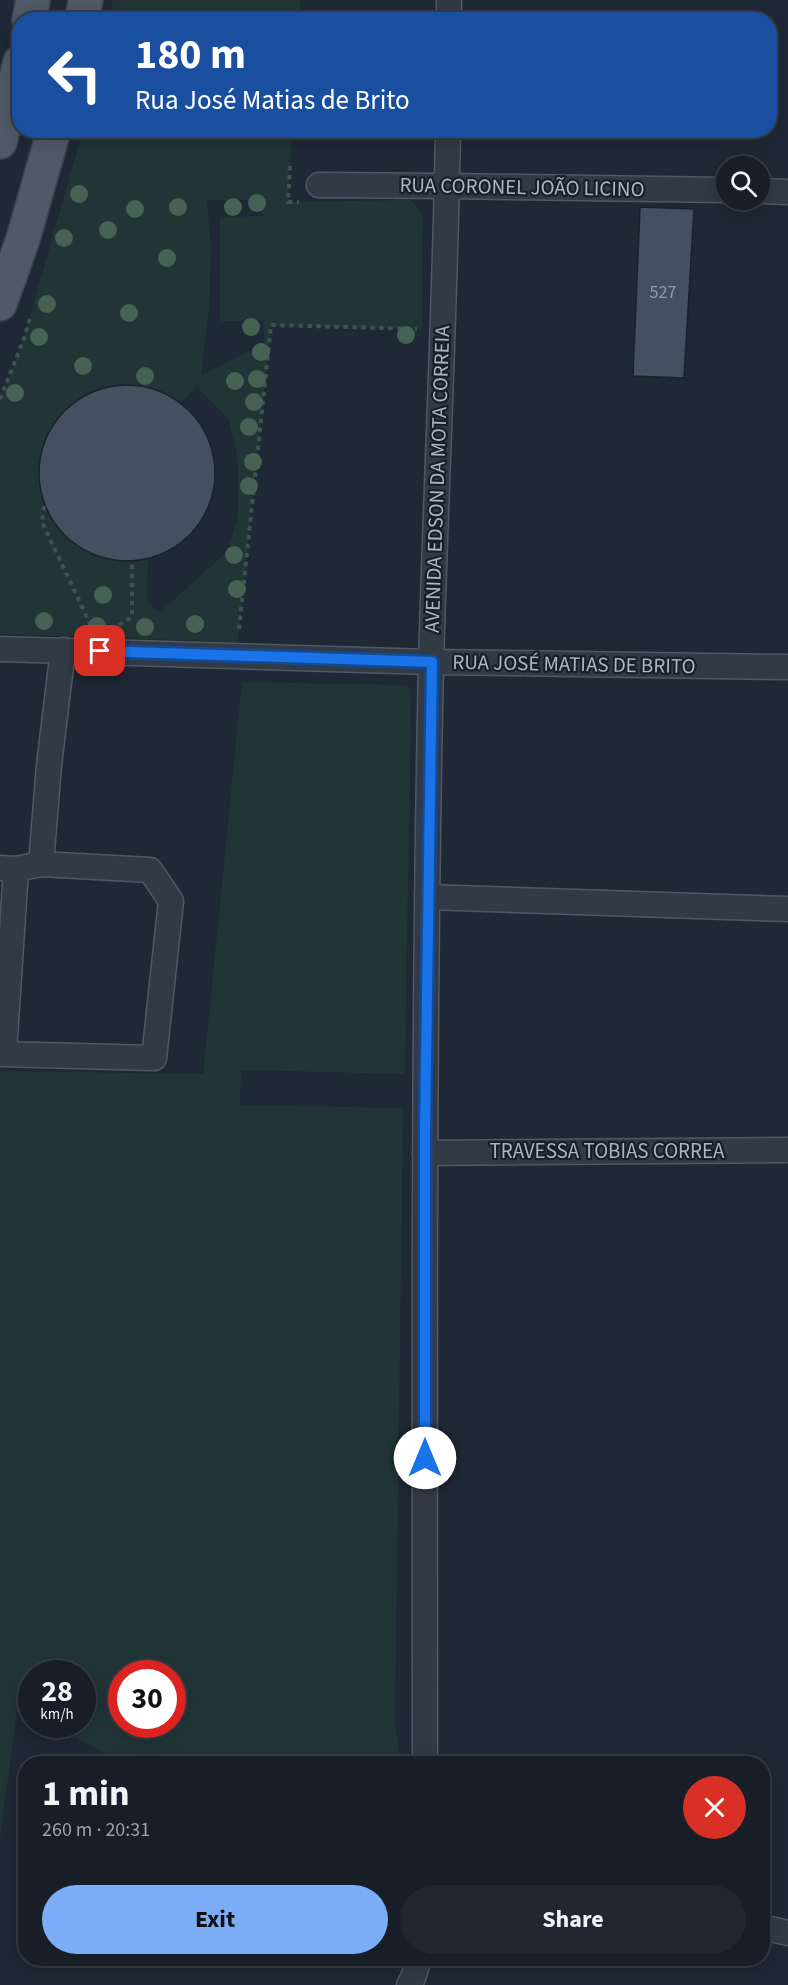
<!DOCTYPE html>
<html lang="en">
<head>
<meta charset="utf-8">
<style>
  :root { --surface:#171e28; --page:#202730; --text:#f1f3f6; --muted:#9ea2a8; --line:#363c45; --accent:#7cadf7 }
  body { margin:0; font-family:"Source Sans 3",sans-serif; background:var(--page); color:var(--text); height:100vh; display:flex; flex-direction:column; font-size:22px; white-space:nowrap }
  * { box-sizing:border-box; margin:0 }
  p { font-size:20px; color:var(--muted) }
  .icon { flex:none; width:33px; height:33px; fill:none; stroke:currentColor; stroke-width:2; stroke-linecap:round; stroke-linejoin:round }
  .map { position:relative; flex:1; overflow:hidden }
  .drawer { position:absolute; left:18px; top:1756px; width:752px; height:210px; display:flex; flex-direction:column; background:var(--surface); border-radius:24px; box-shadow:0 3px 15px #0003,0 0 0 2px var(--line) }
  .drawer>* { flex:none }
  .hud { position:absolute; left:12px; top:12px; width:765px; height:126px; border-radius:24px; box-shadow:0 3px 15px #0003,0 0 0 2px var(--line); background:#1a4fa0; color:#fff; overflow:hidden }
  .buttons { position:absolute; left:716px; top:156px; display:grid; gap:12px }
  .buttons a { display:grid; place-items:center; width:54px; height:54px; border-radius:50%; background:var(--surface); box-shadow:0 3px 15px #0003,0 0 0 2px var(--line); font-size:30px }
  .speed { position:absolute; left:18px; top:1660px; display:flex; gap:12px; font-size:30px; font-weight:700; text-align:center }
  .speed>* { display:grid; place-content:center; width:78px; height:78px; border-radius:50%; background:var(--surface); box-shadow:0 3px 15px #0003,0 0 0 2px var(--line); line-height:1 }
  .speed small { font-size:15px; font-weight:400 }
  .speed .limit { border:9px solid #d22; background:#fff; color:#111 }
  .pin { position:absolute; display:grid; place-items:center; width:51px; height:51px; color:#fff; margin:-26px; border-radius:12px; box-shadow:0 3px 9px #0006 }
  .me { position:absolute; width:66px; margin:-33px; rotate:0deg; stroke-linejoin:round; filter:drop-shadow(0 0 4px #0008) }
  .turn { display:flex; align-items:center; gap:21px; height:126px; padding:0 24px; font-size:27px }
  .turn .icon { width:78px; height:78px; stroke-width:2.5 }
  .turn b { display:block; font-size:42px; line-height:51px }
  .round { display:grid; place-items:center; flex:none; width:63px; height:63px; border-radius:32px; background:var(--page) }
  .overview { display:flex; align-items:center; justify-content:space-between; height:102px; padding:0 24px }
  h1 { font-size:36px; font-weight:700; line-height:45px }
  .primary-button { display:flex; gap:12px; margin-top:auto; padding:12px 24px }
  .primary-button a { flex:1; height:69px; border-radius:36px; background:var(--accent); color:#111; font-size:24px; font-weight:700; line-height:69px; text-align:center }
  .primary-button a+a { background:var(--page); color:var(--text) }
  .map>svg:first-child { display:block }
  .green { fill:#213537; fill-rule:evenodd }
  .building { fill:#444f5f; stroke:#1a212c; stroke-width:1.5 }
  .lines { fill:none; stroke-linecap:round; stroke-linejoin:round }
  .street-casing { stroke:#4f5864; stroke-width:27 }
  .primary-casing { stroke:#3b434f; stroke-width:36 }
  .path { stroke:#3e5153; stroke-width:4; stroke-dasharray:4.5 4.5; stroke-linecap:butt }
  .street { stroke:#323a45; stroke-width:24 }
  .primary { stroke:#505966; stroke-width:33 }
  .tree { fill:#456254 }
  .route-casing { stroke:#114b97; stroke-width:15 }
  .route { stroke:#1a73e8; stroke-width:10 }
  .labels { text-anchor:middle; stroke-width:4.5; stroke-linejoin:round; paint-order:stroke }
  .number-label { font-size:18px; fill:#919caa }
  .street-label { font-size:21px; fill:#abb5c3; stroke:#181f2a }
</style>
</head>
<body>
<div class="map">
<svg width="788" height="1985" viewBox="0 0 788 1985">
  <rect width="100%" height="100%" fill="#1f2835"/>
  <g class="green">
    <polygon points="113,0 300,0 299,19 109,19"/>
    <path d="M83 130 292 131 288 202 410 200 423 214 422 329 271 326 238 642 0 634V399L23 341ZM207 200H253L264 216 220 217V321H264V343L201 376 209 310 211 252ZM122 384 153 388 181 402 197 387 228 418 238 459V515L228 551 160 612 147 602 148 558 132 563 95 556 64 537 44 506 38 470 47 434 65 409 91 391Z"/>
    <path d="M242 682 406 685 411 691 405 1074 241 1070 240 1105 403 1108 395 1722 401 1764H123L54 1725H82V1674H32L31 1712 18 1705 0 1837V1071L203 1074ZM122 1674H172V1725H122Z"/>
  </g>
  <g class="building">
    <polygon points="640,207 694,209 684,378 633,376"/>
    <circle cx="127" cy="473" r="88"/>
  </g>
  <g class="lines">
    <g class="street-casing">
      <g id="street">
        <polyline points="449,20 449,0"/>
        <polyline points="319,185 447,186 726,190"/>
        <polyline points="759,191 788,192"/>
        <polyline points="0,649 431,662 788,667"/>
        <polyline points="41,864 49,765 63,650"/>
        <polyline points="0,868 16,869 41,864 150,870 171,901 154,1058 0,1054"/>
        <polyline points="427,897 788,909"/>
        <polyline points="4,1053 16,869"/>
        <polyline points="425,1153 788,1150"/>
        <path d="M425 1764C425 1397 423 1031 431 664 436 486 445 308 448 130"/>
        <polyline points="762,1927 788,1933"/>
        <polyline points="409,1985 413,1978 419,1959"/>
      </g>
    </g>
    <g class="primary-casing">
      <g id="primary">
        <polyline points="29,20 33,0"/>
        <polyline points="81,20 86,0"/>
        <polyline points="0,142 20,62"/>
        <polyline points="0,304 23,239 54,130"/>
      </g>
    </g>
    <g class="path">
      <polyline points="290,166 288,202 299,202"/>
      <polyline points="0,399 23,341 30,318"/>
      <polyline points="44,506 42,522 91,626"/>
      <polyline points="119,625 132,617 132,563"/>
      <polyline points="239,629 271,325 417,329"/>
    </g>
    <use href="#street" class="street"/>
    <use href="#primary" class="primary"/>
  </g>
  <g class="tree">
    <circle cx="79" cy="194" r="9"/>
    <circle cx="257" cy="203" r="9"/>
    <circle cx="178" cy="207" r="9"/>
    <circle cx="233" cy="207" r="9"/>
    <circle cx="135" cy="209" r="9"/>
    <circle cx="108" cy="230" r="9"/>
    <circle cx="64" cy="238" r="9"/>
    <circle cx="167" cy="258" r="9"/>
    <circle cx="47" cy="304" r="9"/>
    <circle cx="129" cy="313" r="9"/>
    <circle cx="251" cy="327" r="9"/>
    <circle cx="406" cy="335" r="9"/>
    <circle cx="39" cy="337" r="9"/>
    <circle cx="261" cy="352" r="9"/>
    <circle cx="83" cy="366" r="9"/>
    <circle cx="145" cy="376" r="9"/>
    <circle cx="257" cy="379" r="9"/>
    <circle cx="235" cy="381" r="9"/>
    <circle cx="15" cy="393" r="9"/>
    <circle cx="254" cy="402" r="9"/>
    <circle cx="249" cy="427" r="9"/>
    <circle cx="253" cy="462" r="9"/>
    <circle cx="249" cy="486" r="9"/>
    <circle cx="234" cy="555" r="9"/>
    <circle cx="237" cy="589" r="9"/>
    <circle cx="103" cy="595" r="9"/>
    <circle cx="44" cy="621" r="9"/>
    <circle cx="195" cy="624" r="9"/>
    <circle cx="97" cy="626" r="9"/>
    <circle cx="145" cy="627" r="9"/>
  </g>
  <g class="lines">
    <g class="route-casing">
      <polyline id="route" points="100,651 432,662 425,1129 425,1458"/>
    </g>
    <use href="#route" class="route"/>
  </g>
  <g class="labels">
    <g class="number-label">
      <text x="663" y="298">527</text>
    </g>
    <g class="street-label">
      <text transform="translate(522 187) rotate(1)" y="7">RUA CORONEL JOÃO LICINO</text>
      <text transform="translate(437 479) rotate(-88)" y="7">AVENIDA EDSON DA MOTA CORREIA</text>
      <text transform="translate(574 664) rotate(1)" y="7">RUA JOSÉ MATIAS DE BRITO</text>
      <text x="607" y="1158">TRAVESSA TOBIAS CORREA</text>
    </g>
  </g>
</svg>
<div class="buttons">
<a><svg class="icon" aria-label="search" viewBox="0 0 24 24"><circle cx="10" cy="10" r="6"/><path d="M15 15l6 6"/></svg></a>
</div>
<div class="speed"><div>28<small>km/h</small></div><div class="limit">30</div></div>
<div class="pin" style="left:100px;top:651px;background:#d93025"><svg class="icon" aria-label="arrive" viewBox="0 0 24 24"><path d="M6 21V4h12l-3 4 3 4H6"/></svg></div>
<svg class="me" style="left:425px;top:1458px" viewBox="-20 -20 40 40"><circle r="19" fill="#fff"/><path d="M0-13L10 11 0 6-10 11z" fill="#1a73e8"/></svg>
<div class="hud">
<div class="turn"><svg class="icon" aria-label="left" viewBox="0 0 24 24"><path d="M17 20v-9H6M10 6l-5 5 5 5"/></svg><div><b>180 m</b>Rua José Matias de Brito</div></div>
</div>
<section class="drawer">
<div class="overview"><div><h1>1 min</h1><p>260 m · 20:31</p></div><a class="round" style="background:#d93025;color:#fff"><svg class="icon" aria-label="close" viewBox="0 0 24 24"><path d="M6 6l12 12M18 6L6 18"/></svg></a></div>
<div class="primary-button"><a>Exit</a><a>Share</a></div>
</section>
</div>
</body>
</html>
